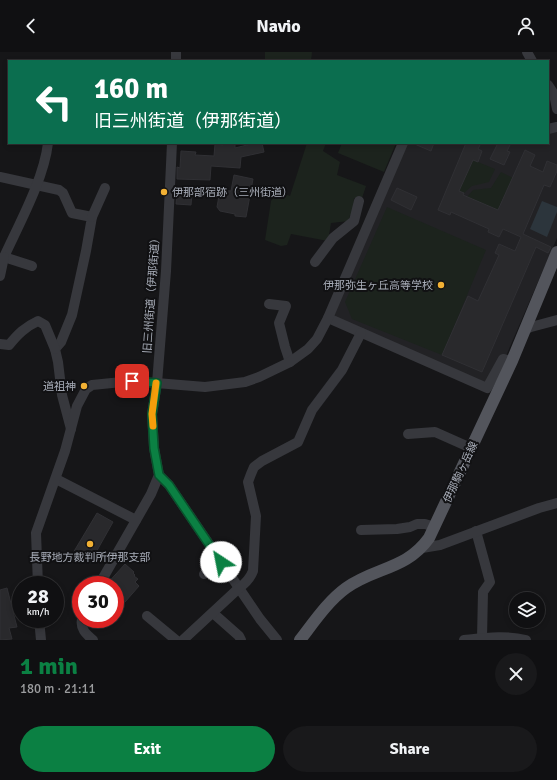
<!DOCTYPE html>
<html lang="en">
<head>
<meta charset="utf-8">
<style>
  :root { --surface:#101012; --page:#19191b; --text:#f1f3f6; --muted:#9c9d9f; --line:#303032; --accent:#0b8043 }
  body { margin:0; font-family:Signika,"Noto Sans JP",sans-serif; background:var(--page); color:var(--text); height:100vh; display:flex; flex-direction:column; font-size:15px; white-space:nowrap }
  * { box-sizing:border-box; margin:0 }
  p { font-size:13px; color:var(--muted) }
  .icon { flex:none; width:22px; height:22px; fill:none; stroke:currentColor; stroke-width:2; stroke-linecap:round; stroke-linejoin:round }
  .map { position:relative; height:588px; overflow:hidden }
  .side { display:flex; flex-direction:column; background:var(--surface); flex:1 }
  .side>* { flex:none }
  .top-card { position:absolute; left:8px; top:8px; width:541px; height:84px; border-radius:0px; box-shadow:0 2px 6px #0003,0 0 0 1px var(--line); background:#0b6e4f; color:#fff; overflow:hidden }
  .tools { position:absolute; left:509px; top:540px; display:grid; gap:8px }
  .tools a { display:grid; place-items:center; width:36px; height:36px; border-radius:50%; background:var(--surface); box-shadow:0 2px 6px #0003,0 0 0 1px var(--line); font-size:20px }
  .speed { position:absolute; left:12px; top:524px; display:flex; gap:8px; font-size:20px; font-weight:700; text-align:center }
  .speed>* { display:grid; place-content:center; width:52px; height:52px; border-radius:50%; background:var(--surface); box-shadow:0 2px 6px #0003,0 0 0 1px var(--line); line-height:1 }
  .speed small { font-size:10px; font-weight:400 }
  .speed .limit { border:6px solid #d22; background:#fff; color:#111 }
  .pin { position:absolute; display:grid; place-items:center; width:34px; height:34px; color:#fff; margin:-17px; border-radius:8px; box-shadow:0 2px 6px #0006 }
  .me { position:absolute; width:44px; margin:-22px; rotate:326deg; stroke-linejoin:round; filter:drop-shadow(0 0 3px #0008) }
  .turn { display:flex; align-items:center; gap:14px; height:84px; padding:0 20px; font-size:18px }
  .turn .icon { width:52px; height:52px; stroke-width:2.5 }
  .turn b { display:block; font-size:28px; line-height:34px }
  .round { display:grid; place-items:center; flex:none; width:42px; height:42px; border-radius:21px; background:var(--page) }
  .summary { display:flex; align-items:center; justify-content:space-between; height:68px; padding:0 20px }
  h1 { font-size:24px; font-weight:700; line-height:30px; color:var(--accent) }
  .primary-button { display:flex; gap:8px; margin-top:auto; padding:8px 20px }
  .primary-button a { flex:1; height:46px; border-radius:24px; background:var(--accent); color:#fff; font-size:16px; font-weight:700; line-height:46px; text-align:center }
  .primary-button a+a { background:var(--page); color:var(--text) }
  header { display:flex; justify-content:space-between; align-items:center; height:52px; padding:0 20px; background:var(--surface); font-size:18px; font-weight:700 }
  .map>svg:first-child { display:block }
  .built { fill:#222225 }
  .green { fill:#1c231d }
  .water { fill:#2c353c }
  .building { fill:#29292c; stroke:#303034 }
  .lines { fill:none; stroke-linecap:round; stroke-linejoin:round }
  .minor { stroke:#37383d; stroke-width:10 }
  .major { stroke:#53555c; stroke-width:12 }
  .route-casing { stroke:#07532c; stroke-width:10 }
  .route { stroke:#0b8043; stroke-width:7 }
  .slow { stroke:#f59e0b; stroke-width:7 }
  .poi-dot { fill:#f2b134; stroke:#111113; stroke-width:1.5 }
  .labels { text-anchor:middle; stroke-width:4; stroke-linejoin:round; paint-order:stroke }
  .poi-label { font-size:11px; fill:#a8adb8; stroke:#111113; text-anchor:end }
  .street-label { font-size:11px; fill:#a8adb8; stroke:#111113 }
</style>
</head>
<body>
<header><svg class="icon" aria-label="back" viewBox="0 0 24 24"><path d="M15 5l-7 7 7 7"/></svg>Navio<svg class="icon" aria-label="person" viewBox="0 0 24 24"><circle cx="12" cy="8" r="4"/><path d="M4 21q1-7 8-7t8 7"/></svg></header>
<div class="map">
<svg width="557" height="588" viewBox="0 0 557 588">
  <rect width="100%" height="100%" fill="#161618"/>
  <polygon class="built" points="548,79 557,80 557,186 506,304 486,333 333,266 405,91 548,91"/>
  <g class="green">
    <polygon points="265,0 312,0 311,9 265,9"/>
    <polygon points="307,91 326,91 323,99 340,110 337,123 366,134 362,146 354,146 353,163 350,163 349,169 331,171 328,189 291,182 287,193 281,194 265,188 271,149 277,139 290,144"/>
    <polygon points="342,91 396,91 384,120 338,101"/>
    <polygon points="473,108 495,117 489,130 472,134 464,141 459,139"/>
    <polygon points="501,120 513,126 497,159 467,145 473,138 491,136"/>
    <polygon points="387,155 486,198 442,303 352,267 345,250"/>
  </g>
  <polygon class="water" points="542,149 557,155 557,160 547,185 530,177"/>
  <g class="building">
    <polygon points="223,91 235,91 235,96 255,91 262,91 264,100 241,105 240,116 211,114 210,128 177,127 177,115 180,116 181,99 196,100 195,103 214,104 215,92 223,93"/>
    <polygon points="412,91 434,91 431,99"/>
    <polygon points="466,91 481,91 478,97 482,99 478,110 473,108 459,139 464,141 463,143 498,158 525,98 535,103 530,114 543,120 547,109 557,113 557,119 550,135 544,133 523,182 551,195 548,201 536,195 482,320 442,303 468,244 478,249 499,203 495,201 499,192 515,199 521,185 503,177 499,185 488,180 489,177 451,160 450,163 438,158"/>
    <polygon points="498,91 511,91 507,99 510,100 504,113 490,107"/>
    <polygon points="234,123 253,127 246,165 235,164 235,162 220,159 217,155 220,138 231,139"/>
    <polygon points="397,136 417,145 411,158 391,148"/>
    <polygon points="177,139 192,141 191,153 176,152"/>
    <polygon points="97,461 113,470 90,511 73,501"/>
    <polygon points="125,512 134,520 133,521 135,523 134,524 138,527 135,530 139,534 125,550 115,541 115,533 106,533"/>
    <polygon points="7,536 17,575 9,576 12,587 0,588 0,538"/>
  </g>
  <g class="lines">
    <g class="minor">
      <polyline points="527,0 532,9"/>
      <polyline points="176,9 176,0"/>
      <polyline points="548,33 554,42 557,57"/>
      <polyline points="548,77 557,75"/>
      <polyline points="0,125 59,138 63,141 72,161 92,165 86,199 72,263 61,290 55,297 58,310 62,343 71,377"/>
      <polyline points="92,165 105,136"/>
      <polyline points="315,210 333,186 354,169 359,149"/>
      <path d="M32 214 4 205C19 172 44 127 48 91"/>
      <polyline points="0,224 4,205"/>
      <polyline points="269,252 286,254 279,271 285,295 290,310"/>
      <polyline points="328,266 487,336 503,307 512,309"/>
      <polyline points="524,278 531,275 557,268"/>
      <path d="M0 292 9 293C18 282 25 275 38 269L45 273 55 297"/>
      <polyline points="408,382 435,380 471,396"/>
      <polyline points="159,423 169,433 260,567 277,588"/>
      <polyline points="56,427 136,468"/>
      <polyline points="361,478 397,477 410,475 417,472 425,472 435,475"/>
      <polyline points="476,479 490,530 483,540 482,586"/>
      <polyline points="422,496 440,493 539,456 557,451"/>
      <polyline points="204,522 221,510"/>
      <polyline points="38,533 36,481 65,399 77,354 86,337 92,333 132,329 205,335 245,330 259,325 290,310 308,297 317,287 328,266 403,91"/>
      <polyline points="99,533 151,442 159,423 154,396 152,362 157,331 166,219 172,91"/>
      <polyline points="213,561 239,584 241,588"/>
      <polyline points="147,564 176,588"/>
      <polyline points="39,567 41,588"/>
      <path d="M82 567C80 577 86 582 93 588"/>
      <path d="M183 588 239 536C246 531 250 527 253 519L256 464 248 430 251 422 254 415 262 409 298 390 312 358 342 318 361 281"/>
      <path d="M464 588C484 586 506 583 526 588"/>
    </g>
    <path class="major" d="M300 588C314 570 328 549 346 536 375 515 406 518 429 486L512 309 557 200"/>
  </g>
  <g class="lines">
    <g class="route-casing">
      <polyline id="route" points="132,329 157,331 152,362 154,396 159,423 169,433 221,510"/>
    </g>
    <use href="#route" class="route"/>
    <polyline class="slow" points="153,374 152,362 156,331"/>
  </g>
  <g class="poi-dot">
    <circle cx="164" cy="140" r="4"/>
    <circle cx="441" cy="233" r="4"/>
    <circle cx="84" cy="334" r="4"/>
    <circle cx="90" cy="492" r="4"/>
  </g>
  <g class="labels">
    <g class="poi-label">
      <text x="172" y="144" text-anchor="start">伊那部宿跡（三州街道）</text>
      <text x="433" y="237">伊那弥生ヶ丘高等学校</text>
      <text x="76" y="338">道祖神</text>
      <text x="90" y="509" text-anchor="middle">長野地方裁判所伊那支部</text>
    </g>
    <g class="street-label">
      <text transform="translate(151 241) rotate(-86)" y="4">旧三州街道（伊那街道）</text>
      <text transform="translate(460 420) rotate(-65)" y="4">伊那駒ヶ岳線</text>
    </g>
  </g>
</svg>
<div class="tools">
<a><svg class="icon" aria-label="layers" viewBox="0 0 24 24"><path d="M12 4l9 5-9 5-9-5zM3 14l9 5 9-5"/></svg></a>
</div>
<div class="speed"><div>28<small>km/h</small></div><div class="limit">30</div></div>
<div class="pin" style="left:132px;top:329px;background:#d93025"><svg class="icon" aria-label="arrive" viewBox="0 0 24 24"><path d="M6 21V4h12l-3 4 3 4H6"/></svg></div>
<svg class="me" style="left:221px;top:510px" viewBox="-20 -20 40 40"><circle r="19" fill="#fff"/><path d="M0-13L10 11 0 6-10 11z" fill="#0b8043"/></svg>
<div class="top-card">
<div class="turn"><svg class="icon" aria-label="left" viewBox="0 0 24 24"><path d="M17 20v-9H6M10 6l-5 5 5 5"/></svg><div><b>160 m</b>旧三州街道（伊那街道）</div></div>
</div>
</div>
<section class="side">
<div class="summary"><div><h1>1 min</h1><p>180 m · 21:11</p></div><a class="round"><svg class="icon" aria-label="close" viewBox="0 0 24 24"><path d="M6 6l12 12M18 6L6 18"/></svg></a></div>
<div class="primary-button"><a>Exit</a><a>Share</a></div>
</section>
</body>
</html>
